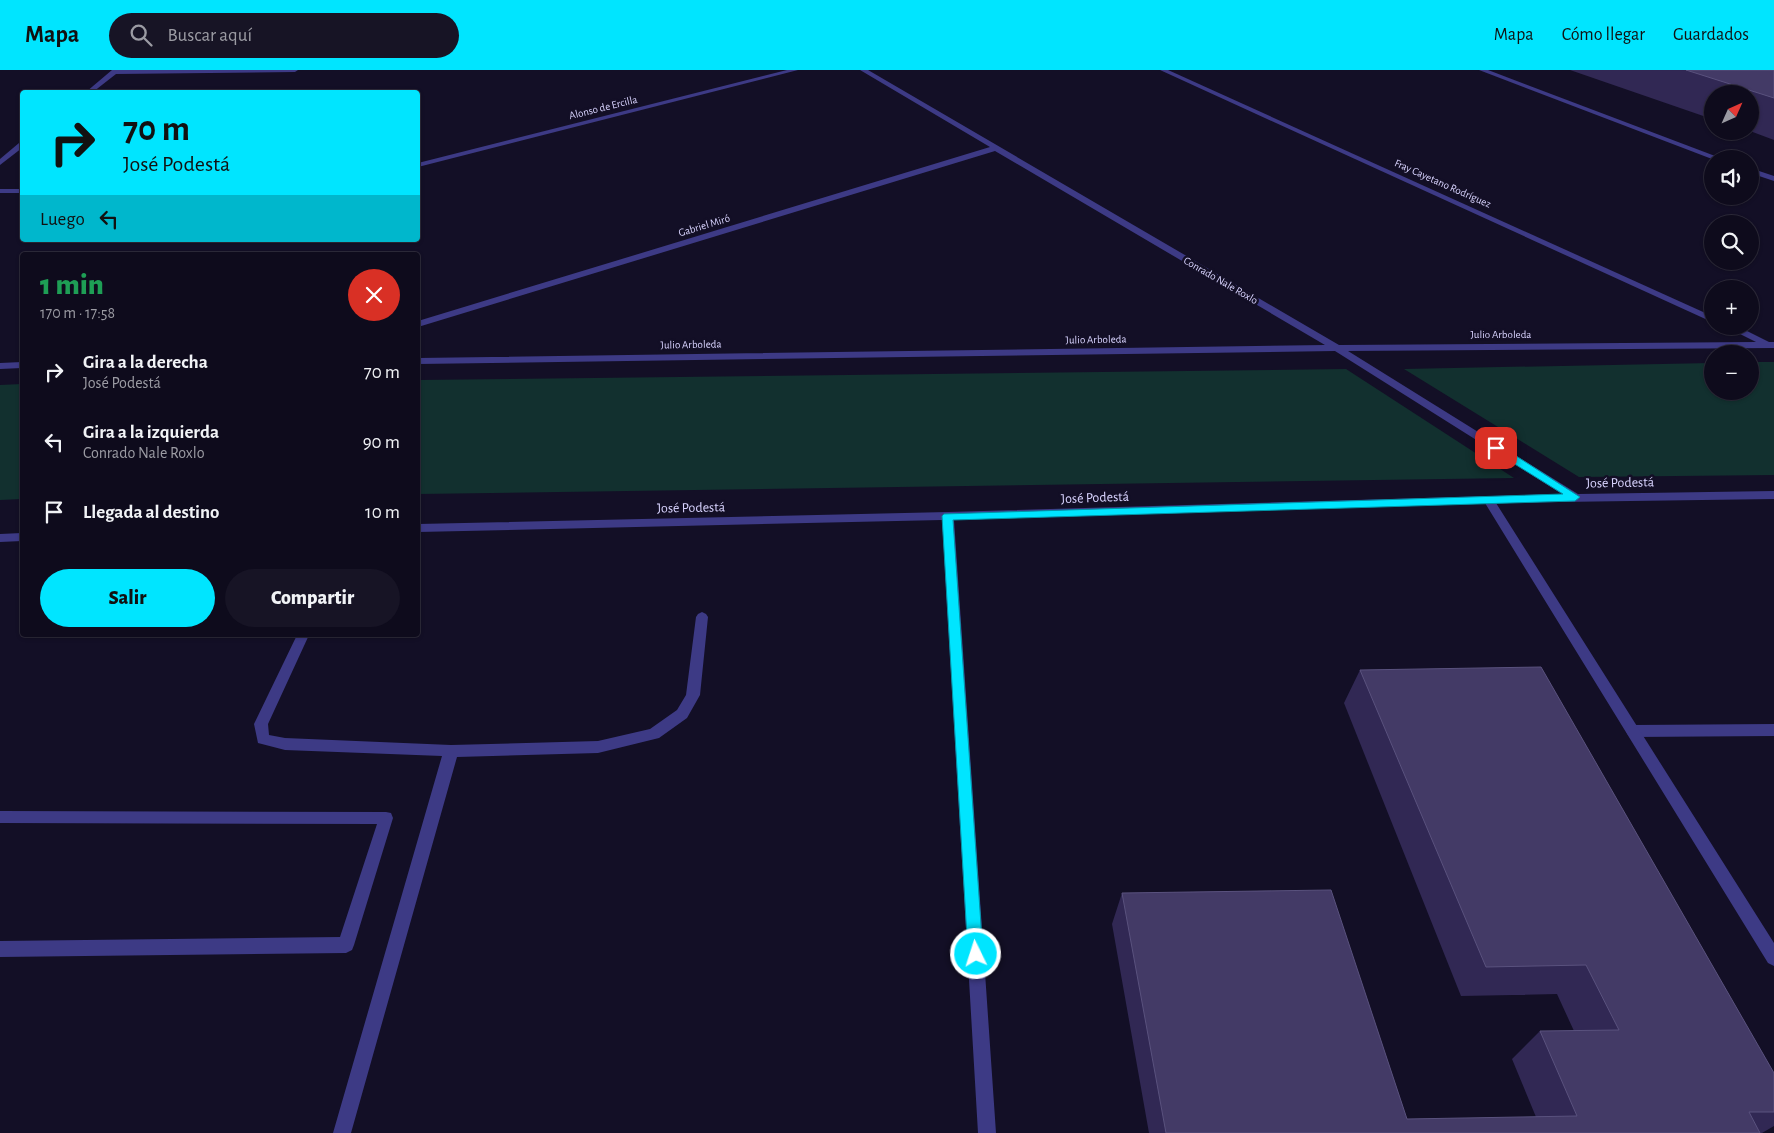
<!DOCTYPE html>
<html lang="es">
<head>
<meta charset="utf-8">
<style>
  :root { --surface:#0e0b1c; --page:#171425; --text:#f1f3f6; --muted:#9b9ba3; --line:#2e2b3b; --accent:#00e5ff }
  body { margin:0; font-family:"Alegreya Sans",sans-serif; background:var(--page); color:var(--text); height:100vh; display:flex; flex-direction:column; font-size:19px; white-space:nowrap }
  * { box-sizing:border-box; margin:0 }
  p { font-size:16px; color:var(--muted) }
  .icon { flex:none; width:28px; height:28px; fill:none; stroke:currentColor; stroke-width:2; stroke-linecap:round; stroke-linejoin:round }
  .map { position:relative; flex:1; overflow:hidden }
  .panel { position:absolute; left:20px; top:182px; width:400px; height:385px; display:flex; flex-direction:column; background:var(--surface); border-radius:5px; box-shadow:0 1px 4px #0004,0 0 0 1px var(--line) }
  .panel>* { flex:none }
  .hud { position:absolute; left:20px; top:20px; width:400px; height:152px; border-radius:5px; box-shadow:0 1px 4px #0004,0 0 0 1px var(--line); background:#00e5ff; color:#111; overflow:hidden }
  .needle { width:32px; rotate:45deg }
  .tools { position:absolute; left:1704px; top:15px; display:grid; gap:10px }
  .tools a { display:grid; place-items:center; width:55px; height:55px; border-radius:50%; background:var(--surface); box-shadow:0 1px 4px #0004,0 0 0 1px var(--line); font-size:25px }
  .pin { position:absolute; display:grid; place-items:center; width:42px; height:42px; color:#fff; margin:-21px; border-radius:10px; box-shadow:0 2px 8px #0006 }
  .me { position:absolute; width:55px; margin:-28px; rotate:356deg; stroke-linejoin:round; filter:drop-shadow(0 0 4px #0008) }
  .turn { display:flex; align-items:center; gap:18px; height:105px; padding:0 20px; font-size:22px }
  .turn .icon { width:65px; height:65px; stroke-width:2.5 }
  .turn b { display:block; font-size:35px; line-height:42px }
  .then { display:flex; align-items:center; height:48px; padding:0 20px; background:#0003; gap:10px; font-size:19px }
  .round { display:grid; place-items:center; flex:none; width:52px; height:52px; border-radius:26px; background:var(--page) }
  .overview { display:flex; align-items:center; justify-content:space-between; height:85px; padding:0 20px }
  h1 { font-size:30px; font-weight:800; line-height:38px; color:#1e9e55 }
  .primary-button { display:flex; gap:10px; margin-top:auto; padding:10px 20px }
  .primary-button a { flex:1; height:58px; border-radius:30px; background:var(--accent); color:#111; font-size:20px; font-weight:800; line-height:58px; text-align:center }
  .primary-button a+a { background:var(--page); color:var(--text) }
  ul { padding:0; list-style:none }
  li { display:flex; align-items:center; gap:15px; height:70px; padding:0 20px }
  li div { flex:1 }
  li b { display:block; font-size:19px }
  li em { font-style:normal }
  header { display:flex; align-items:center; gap:30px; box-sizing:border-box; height:70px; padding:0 25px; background:var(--accent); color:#111 }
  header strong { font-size:24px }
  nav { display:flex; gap:28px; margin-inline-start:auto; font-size:18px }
  .search { width:350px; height:45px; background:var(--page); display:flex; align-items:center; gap:12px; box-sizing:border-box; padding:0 18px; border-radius:28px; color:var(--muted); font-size:19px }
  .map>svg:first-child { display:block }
  .green { fill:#12302f }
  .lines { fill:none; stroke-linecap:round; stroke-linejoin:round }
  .service { fill:#3d3a85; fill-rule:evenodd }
  .pedestrian { fill:#3d3a85; fill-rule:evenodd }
  .minor { fill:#3d3a85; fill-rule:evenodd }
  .wall { fill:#312854 }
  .building { fill:#433a66; stroke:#5a527e }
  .route { fill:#00e5ff; stroke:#0095a6 }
  .labels { text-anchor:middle; stroke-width:5; stroke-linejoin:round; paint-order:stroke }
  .far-street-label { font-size:11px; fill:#d9d4ff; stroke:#130f26 }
  .street-label { font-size:14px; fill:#d9d4ff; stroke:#130f26 }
</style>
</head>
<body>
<header>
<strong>Mapa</strong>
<div class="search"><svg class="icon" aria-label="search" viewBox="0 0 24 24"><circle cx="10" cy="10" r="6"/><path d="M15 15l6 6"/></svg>Buscar aquí</div>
<nav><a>Mapa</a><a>Cómo llegar</a><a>Guardados</a></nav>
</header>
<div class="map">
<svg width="1774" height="1063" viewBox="0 0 1774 1063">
  <rect width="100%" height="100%" fill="#130f26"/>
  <g class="green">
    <polygon points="1750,292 1774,292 1774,405 1579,407 1404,299 1712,293 1712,321 1750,321"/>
    <polygon points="1346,299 1514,408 418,424 418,310"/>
    <polygon points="22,314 22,429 0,430 0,315"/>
  </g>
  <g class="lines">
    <g class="service">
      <polygon points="1479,0 1488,0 1723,89 1712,89"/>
      <polygon points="1750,98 1774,106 1774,111 1750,103"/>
      <polygon points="1774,654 1774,666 1633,667 1628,665 1626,661 1628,657 1633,655"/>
      <polygon points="0,741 386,742 391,743 393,748 354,875 352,880 346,883 0,887 0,871 340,867 377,754 0,753"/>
    </g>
    <polygon class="pedestrian" points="702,542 706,544 708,547 700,625 687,648 659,668 598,683 457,687 351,1063 333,1063 442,686 285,680 258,673 254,654 297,565 309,565 268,654 269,665 285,668 451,675 598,671 650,659 677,640 686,625 696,547 698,544"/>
    <g class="minor">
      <polygon points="112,0 298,0 295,2 116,4 93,22 86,22"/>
      <polygon points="787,0 798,0 418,97 418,93"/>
      <polygon points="860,0 868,0 1339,275 1756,272 1724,256 1737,256 1769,272 1774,272 1774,278 1348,281 1578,424 1774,421 1774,429 1496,433 1774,873 1774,896 1768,893 1485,433 954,450 996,1063 978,1063 942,450 418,462 418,454 948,442 1562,424 1335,281 418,294 418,288 1325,275 995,81 418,257 418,251 990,77"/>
      <polygon points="1160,0 1168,0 1712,246 1712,252"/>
      <polygon points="19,73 22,73 22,78 0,95 0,89"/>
      <rect x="0" y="119" width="22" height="4"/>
      <polygon points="22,292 22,298 0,299 0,293"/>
      <polygon points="22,463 22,471 0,472 0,464"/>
    </g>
  </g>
  <g class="wall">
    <polygon points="1570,0 1774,0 1774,70 1750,61 1750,24 1712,24 1712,49"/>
    <polygon points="1360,600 1774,1003 1774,1056 1762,1063 1149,1063 1112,854 1122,823 1407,1049 1536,1047 1512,989 1540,961 1574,961 1557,924 1461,926 1344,633"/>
  </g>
  <g class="building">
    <polygon points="1686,0 1774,0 1774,28"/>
    <polygon points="1541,597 1774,1003 1774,1042 1749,1042 1760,1063 1166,1063 1122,823 1331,820 1407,1049 1577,1046 1540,961 1619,960 1586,895 1486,897 1360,600"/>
  </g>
  <polygon class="route" points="1492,375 1499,375 1580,427 1575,431 953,450 983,884 981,889 976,891 970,889 968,884 942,446 944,444 1563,424 1492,380"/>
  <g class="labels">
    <g class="far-street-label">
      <text transform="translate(603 37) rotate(-14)" y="4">Alonso de Ercilla</text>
      <text transform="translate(1443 113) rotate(24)" y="4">Fray Cayetano Rodríguez</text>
      <text transform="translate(704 155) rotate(-17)" y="4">Gabriel Miró</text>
      <text transform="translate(1221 210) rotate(30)" y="4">Conrado Nale Roxlo</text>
      <text x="1501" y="268">Julio Arboleda</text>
      <text transform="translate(1096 269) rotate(-1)" y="4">Julio Arboleda</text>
      <text transform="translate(691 274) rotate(-1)" y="4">Julio Arboleda</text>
    </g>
    <g class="street-label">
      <text transform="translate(1620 412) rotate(-1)" y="5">José Podestá</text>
      <text transform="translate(1095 427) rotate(-2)" y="5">José Podestá</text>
      <text transform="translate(691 437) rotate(-1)" y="5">José Podestá</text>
    </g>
  </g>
</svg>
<div class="tools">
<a><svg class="needle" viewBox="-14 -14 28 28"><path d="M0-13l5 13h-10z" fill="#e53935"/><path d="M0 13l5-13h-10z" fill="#9b9ba3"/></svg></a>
<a><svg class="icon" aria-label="sound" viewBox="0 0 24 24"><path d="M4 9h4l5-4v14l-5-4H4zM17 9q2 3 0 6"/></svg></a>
<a><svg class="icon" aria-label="search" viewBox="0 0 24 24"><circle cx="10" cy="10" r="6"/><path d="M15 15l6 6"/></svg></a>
<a>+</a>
<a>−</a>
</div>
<div class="pin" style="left:1496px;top:378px;background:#d93025"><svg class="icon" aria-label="arrive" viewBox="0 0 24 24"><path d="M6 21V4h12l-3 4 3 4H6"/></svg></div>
<svg class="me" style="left:976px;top:884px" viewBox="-20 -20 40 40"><circle r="17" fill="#00e5ff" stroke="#fff" stroke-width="3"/><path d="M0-11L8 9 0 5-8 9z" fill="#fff"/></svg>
<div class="hud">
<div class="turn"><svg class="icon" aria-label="right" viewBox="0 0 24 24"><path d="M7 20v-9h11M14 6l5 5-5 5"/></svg><div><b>70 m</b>José Podestá</div></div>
<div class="then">Luego<svg class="icon" aria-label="left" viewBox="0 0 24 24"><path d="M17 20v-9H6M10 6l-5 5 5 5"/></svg></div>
</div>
<section class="panel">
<div class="overview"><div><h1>1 min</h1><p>170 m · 17:58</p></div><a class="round" style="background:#d93025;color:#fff"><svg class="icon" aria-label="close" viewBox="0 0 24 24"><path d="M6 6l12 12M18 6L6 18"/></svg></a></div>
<ul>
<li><svg class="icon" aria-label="right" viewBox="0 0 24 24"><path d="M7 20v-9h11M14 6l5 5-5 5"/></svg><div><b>Gira a la derecha</b><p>José Podestá</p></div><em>70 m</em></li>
<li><svg class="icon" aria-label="left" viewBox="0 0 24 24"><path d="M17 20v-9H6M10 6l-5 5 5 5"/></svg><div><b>Gira a la izquierda</b><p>Conrado Nale Roxlo</p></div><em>90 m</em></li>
<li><svg class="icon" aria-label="arrive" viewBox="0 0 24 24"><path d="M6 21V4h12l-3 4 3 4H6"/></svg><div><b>Llegada al destino</b></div><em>10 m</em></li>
</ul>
<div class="primary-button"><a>Salir</a><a>Compartir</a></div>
</section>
</div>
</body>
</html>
